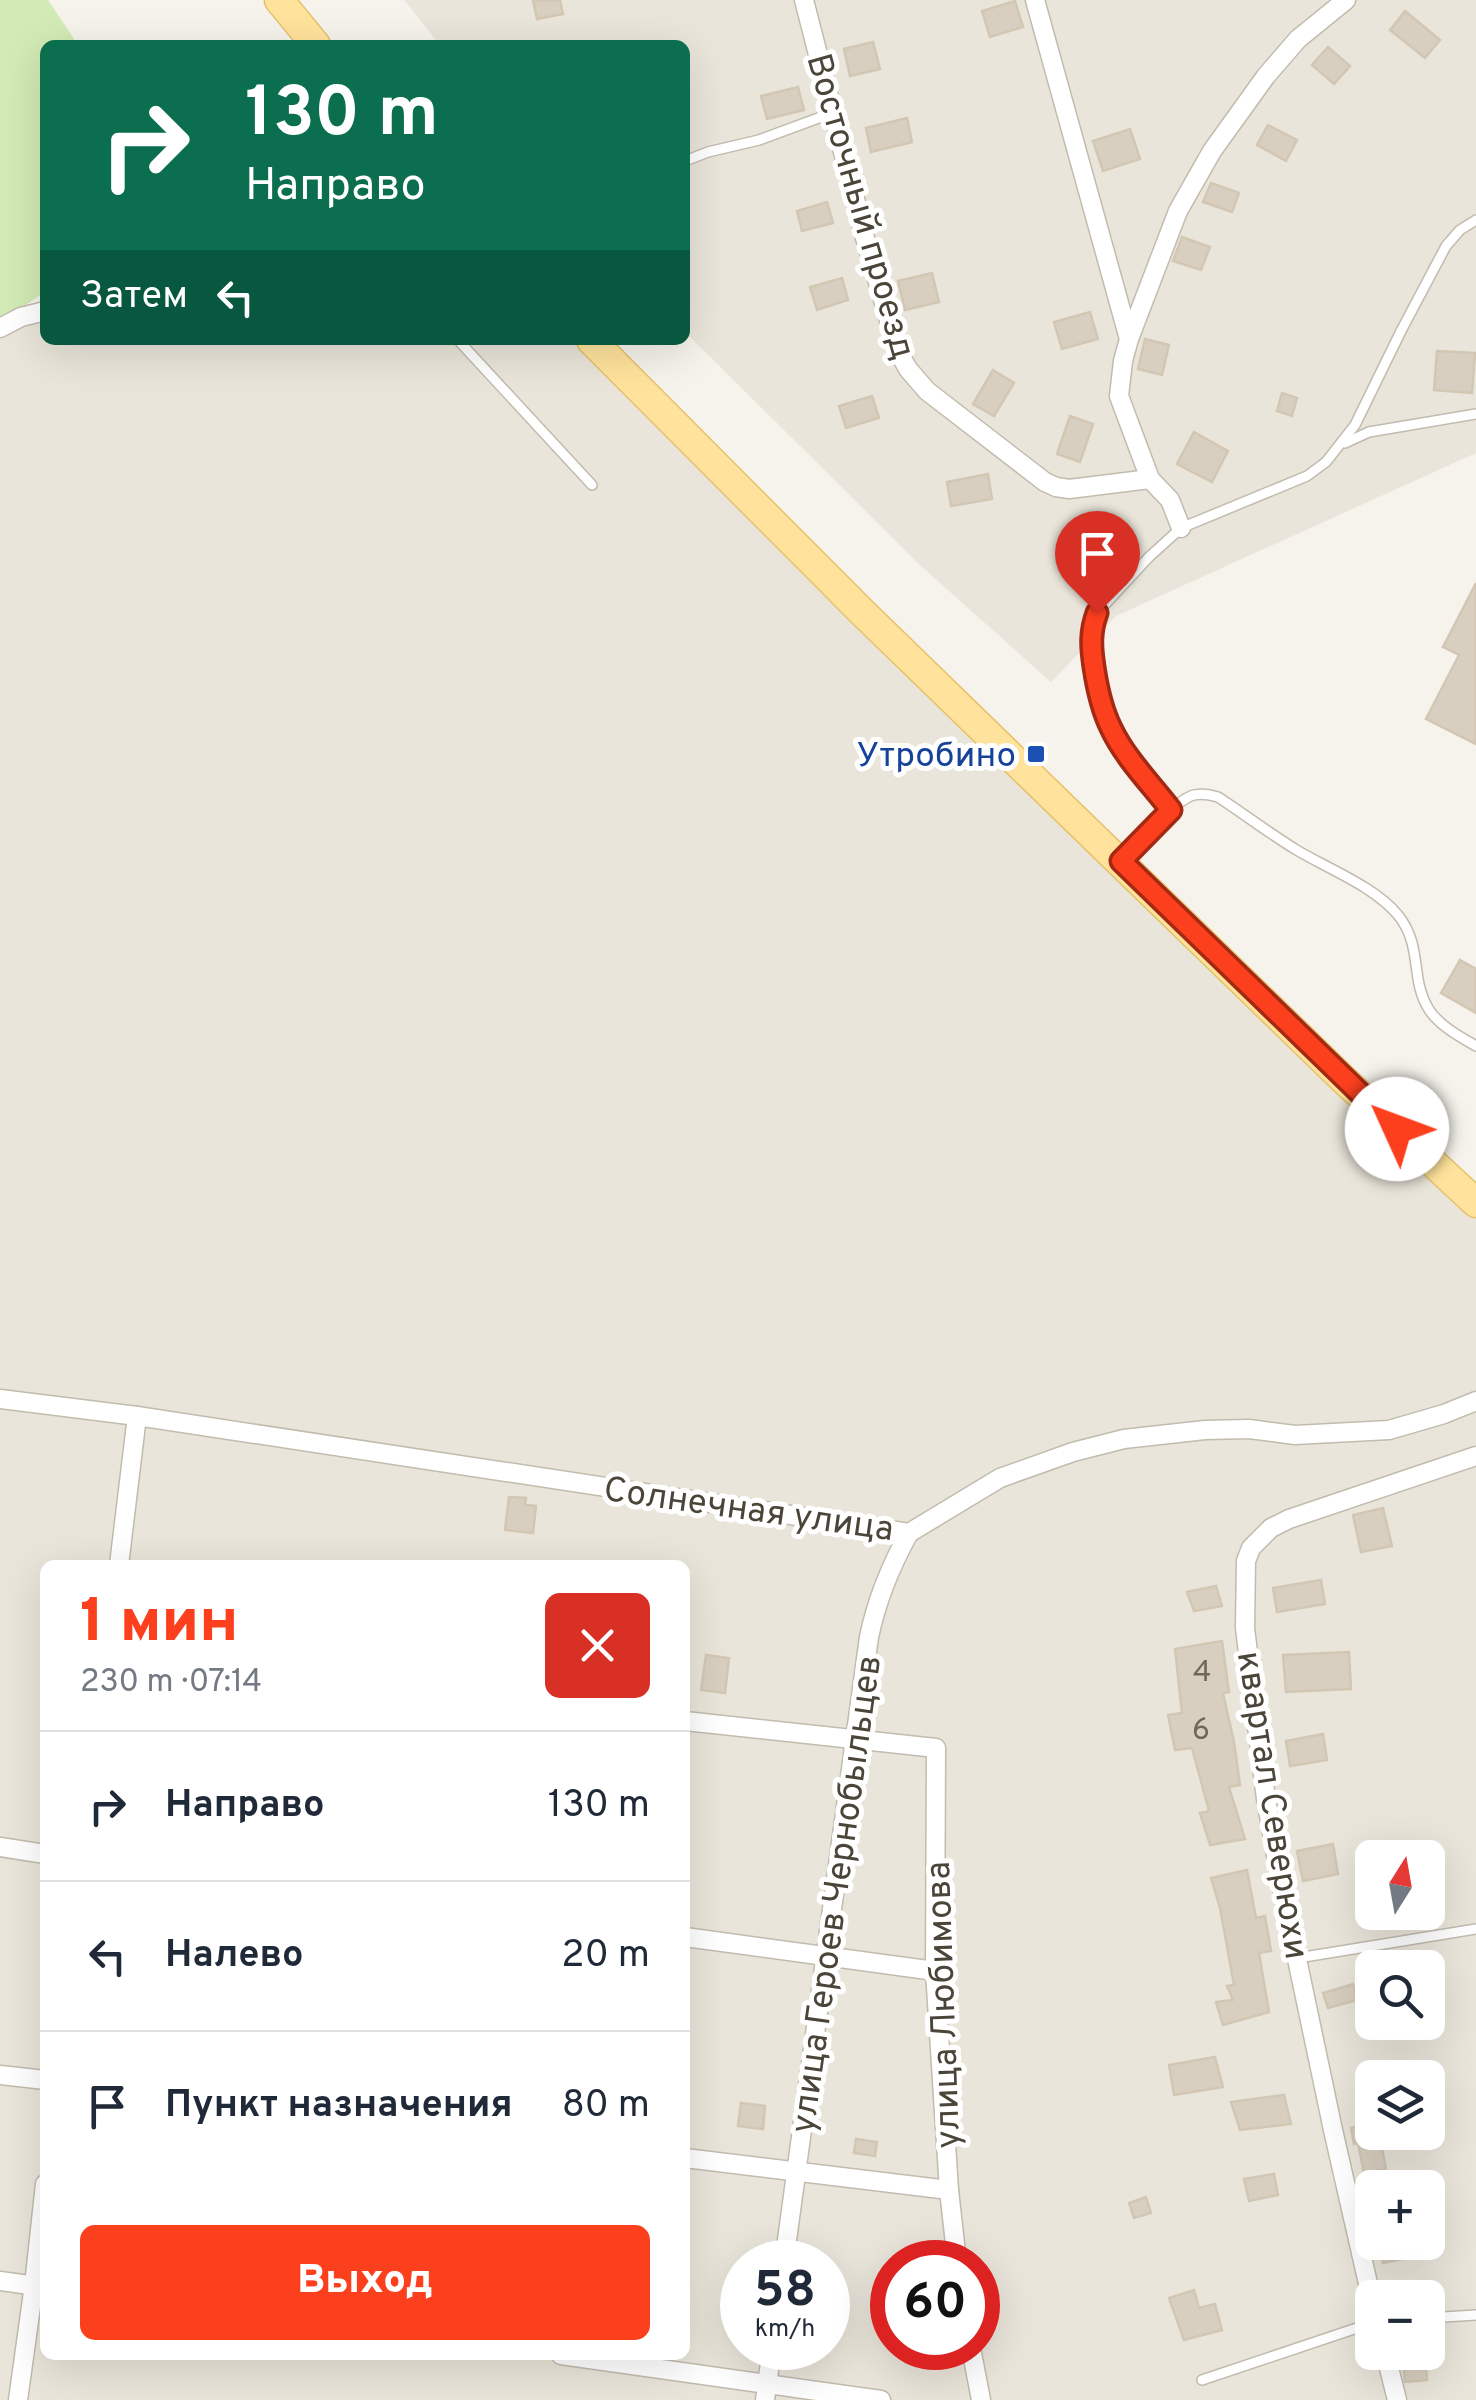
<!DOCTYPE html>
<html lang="ru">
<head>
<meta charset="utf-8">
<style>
  :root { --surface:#fff; --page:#f6f6f7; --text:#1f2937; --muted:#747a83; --line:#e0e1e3; --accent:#fc3f1d }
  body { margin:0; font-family:Overpass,sans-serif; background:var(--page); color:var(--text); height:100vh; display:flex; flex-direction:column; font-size:38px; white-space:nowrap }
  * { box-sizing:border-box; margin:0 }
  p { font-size:32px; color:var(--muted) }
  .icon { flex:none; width:55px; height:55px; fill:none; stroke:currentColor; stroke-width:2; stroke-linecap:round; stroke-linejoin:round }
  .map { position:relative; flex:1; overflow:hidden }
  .panel { position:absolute; left:40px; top:1560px; width:650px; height:800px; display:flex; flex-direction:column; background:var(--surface); border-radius:15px; box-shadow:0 10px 40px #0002 }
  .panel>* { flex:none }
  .guide { position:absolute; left:40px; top:40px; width:650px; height:305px; border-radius:15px; box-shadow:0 10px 40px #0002; background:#0b6e4f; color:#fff; overflow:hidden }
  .needle { width:65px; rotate:11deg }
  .tools { position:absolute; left:1355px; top:1840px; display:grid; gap:20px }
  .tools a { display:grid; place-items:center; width:90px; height:90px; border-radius:15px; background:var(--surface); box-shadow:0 10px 40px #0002; font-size:50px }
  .speed { position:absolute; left:720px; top:2240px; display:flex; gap:20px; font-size:50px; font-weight:700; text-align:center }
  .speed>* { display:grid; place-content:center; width:130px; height:130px; border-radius:50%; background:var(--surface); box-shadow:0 10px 40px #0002; line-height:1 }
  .speed small { font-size:25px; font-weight:400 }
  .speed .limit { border:15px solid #d22; background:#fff; color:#111 }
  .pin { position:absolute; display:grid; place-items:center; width:85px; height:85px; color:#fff; margin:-102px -42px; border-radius:50% 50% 50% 0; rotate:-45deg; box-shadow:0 0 10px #0007 }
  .pin .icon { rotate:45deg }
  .me { position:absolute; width:110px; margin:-55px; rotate:313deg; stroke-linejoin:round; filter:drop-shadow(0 0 8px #0008) }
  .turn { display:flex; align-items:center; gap:35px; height:210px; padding:0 40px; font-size:45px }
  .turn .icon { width:130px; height:130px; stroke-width:2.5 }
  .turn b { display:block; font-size:70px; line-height:85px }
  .then { display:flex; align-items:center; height:95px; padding:0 40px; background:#0003; gap:20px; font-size:38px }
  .round { display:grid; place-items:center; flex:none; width:105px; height:105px; border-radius:15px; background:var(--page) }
  .overview { display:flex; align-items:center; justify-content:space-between; height:170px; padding:0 40px }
  h1 { font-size:60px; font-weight:800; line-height:75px; color:var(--accent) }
  .cta { display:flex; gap:20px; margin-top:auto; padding:20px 40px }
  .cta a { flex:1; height:115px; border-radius:15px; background:var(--accent); color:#fff; font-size:40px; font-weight:800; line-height:115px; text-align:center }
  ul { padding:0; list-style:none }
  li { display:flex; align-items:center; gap:30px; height:150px; padding:0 40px; border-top:2px solid var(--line) }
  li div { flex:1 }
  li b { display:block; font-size:38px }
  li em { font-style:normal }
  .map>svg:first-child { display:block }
  .residential { fill:#eae5da; fill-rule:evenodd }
  .green { fill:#d2eab5 }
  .building { fill:#d8cfc1; stroke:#d3c7b4; stroke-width:2.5 }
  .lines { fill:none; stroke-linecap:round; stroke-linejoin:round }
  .service-casing { stroke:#c2bbae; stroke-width:12 }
  .minor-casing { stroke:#c2bbae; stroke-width:21 }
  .primary-casing { stroke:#e6c16a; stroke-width:31 }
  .service { stroke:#fff; stroke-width:9 }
  .minor { stroke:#fff; stroke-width:18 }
  .primary { stroke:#ffe39c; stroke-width:28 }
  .route-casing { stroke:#a42913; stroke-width:25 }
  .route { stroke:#fc3f1d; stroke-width:18 }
  .transit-dot { fill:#1a4fb4; stroke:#fff; stroke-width:4 }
  .labels { text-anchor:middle; stroke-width:10; stroke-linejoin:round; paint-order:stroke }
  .number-label { font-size:30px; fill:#6e675b }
  .street-label { font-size:35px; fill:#4b4439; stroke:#fff }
  .transit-label { font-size:35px; fill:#164399; stroke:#fff; text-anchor:end }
</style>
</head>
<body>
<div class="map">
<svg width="1476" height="2400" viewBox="0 0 1476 2400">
  <rect width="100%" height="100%" fill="#f6f3ec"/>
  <g class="residential">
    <polygon points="404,0 1476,0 1476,453 1116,616 1051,682 922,567 685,332 685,45 440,45"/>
    <path d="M45 311V340H591L1476 1203V2400H0V340ZM45 1565H685V2355H45ZM1372 1858H1428V1912H1372ZM1372 1968H1428V2022H1372ZM1372 2078H1428V2132H1372ZM1372 2188H1428V2242H1372ZM742 2262H828V2348H742ZM892 2262H978V2348H892ZM1372 2298H1428V2352H1372Z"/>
  </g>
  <polygon class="green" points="0,0 48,0 78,45 45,45 45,292 0,322"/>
  <g class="building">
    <polygon points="533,0 560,0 563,14 537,19"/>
    <polygon points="1015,1 1023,27 990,37 982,11"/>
    <polygon points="1405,11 1440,40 1425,58 1390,30"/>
    <polygon points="873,42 880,69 850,76 844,49"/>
    <polygon points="1328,47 1350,66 1334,84 1312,65"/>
    <polygon points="798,87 804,110 767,119 761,96"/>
    <polygon points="907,118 912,142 871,152 866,128"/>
    <polygon points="1268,125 1297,140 1286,161 1257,145"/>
    <polygon points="1130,129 1140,159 1103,171 1093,141"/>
    <polygon points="1211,183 1239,193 1232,212 1203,202"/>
    <polygon points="827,202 833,223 802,231 797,211"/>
    <polygon points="1182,237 1210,247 1201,270 1173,261"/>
    <polygon points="932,273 939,302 905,310 898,281"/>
    <polygon points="842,278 848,300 817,310 810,287"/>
    <polygon points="1090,312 1098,339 1062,349 1054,322"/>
    <polygon points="1145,339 1169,345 1162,375 1138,369"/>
    <polygon points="1437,351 1475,353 1472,393 1434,390"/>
    <polygon points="993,370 1014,383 994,416 973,404"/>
    <polygon points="1282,393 1297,398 1292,416 1277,411"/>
    <polygon points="872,396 879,418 846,428 839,406"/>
    <polygon points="1070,416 1093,424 1080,462 1057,454"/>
    <polygon points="1194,432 1228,451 1212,482 1177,464"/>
    <polygon points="988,474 992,499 951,506 947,482"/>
    <polygon points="1476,583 1476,744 1426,719 1459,655 1443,647"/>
    <polygon points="1460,960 1476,969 1476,1013 1441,993"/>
    <polygon points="509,1497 526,1498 525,1505 536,1506 533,1533 505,1530"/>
    <polygon points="1383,1508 1392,1546 1361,1552 1353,1515"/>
    <polygon points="1321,1580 1325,1604 1277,1612 1273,1588"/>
    <polygon points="1216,1586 1222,1606 1194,1611 1187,1592"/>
    <polygon points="1222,1641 1229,1692 1223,1693 1234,1742 1240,1785 1229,1787 1245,1839 1210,1845 1200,1813 1209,1811 1192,1748 1175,1750 1168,1715 1182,1713 1175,1649"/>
    <polygon points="1349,1652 1351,1689 1286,1692 1283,1655"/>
    <polygon points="706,1655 729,1658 725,1693 701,1690"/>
    <polygon points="1323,1734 1327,1760 1290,1766 1286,1741"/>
    <polygon points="1333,1844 1338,1874 1303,1881 1297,1851"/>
    <polygon points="1247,1870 1256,1918 1265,1916 1271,1951 1259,1953 1269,2012 1223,2025 1216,2002 1233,2000 1227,1986 1234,1985 1220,1908 1211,1878"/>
    <polygon points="1353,1984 1357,2000 1328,2008 1323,1993"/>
    <polygon points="1215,2057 1223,2087 1174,2095 1169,2065"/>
    <polygon points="1284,2095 1291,2124 1240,2130 1231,2102"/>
    <polygon points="741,2103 765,2106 763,2129 738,2126"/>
    <polygon points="1372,2123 1372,2132 1379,2132 1386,2169 1364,2173 1358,2143 1354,2144 1351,2128"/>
    <polygon points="856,2139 877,2142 875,2156 854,2153"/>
    <polygon points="1274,2174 1278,2195 1249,2201 1244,2179"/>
    <polygon points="1146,2197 1151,2213 1134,2218 1129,2203"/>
    <polygon points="1379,2242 1403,2242 1407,2258 1383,2263"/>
    <polygon points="1194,2290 1199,2308 1215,2304 1222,2330 1184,2340 1169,2298"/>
    <polygon points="1402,2352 1425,2352 1427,2380 1405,2382"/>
  </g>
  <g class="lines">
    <g class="service-casing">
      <g id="service">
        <polyline points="685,161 708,152 759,140 832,113"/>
        <polyline points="458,340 592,485"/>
        <polyline points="1345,443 1369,432 1476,414"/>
        <polyline points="1171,810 1119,743 1109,725 1097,682 1090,643 1091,628 1097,613 1149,557 1181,528 1307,476 1326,462 1355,425 1401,331 1446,246 1460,230 1476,220"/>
        <path d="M1123 859C1138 844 1176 799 1194 795 1203 793 1210 795 1218 797 1244 814 1269 833 1295 849 1326 868 1374 886 1398 915 1423 946 1410 978 1428 1008 1438 1025 1460 1037 1476 1046"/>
        <polyline points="1298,1958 1476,1929"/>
        <polyline points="1428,2318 1476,2315"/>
        <polyline points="1202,2380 1372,2323"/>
      </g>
    </g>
    <g class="minor-casing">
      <g id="minor">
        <polyline points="804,0 865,238 898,351 908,369 927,391 1045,482 1056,487 1069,489 1150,479"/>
        <polyline points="1035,0 1129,339"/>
        <polyline points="0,328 21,317 45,311"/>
        <polyline points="1181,528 1170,500 1150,479 1119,396 1123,361 1129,339 1178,211 1212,151 1266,76 1298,39 1346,0"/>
        <polyline points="0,1399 137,1416 909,1533 1000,1478 1073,1452 1124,1439 1205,1430 1249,1429 1295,1435 1389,1430 1444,1414 1476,1401"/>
        <polyline points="119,1565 137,1416"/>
        <polyline points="685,1721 936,1748 935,1971 949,2190 957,2262"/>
        <polyline points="0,1847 45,1854"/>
        <polyline points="685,1937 935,1971"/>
        <polyline points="0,2075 45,2080"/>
        <polyline points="685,2158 949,2190"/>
        <path d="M784 2262 869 1637C877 1599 890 1567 909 1533"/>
        <polyline points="0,2281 44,2287"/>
        <polyline points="1372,2301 1333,2130 1281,1883 1266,1799 1245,1628 1246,1561 1251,1548 1271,1528 1289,1519 1476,1456"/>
        <polyline points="971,2348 981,2400"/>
        <polyline points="1385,2352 1397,2400"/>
        <polyline points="561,2355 881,2400"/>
        <polyline points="18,2400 34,2285 45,2184"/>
        <polyline points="765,2400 772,2348"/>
      </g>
    </g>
    <g class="primary-casing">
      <g id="primary">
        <polyline points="279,0 316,45"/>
        <polyline points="591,340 862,612 1344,1080 1476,1203"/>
      </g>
    </g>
    <use href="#service" class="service"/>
    <use href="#minor" class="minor"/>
    <use href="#primary" class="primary"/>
  </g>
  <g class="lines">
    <g class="route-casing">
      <path id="route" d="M1097 613C1090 632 1091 647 1094 667 1097 687 1102 710 1111 728 1125 758 1151 784 1171 810L1121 861 1397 1129"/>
    </g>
    <use href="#route" class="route"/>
  </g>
  <rect class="transit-dot" x="1026" y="744" width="20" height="20" rx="5"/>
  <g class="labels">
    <g class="number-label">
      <text x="1202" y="1681">4</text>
      <text x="1201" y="1739">6</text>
    </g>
    <g class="street-label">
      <text transform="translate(862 206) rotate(74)" y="12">Восточный проезд</text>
      <text transform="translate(749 1508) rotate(8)" y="12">Солнечная улица</text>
      <text transform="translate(1274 1805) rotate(81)" y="12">квартал Северюхи</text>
      <text transform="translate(835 1894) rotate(-82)" y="12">улица Героев Чернобыльцев</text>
      <text transform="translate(942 2005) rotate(-92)" y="12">улица Любимова</text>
    </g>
    <g class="transit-label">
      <text x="1016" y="766">Утробино</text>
    </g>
  </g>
</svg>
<div class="tools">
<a><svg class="needle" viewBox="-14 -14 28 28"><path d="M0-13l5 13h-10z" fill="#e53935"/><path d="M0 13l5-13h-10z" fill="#747a83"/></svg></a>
<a><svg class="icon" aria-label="search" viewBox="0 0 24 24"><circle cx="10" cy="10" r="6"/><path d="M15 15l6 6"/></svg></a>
<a><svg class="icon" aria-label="layers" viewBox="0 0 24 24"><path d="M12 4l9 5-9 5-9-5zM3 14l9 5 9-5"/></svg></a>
<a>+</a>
<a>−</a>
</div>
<div class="speed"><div>58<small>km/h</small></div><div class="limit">60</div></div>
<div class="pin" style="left:1097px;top:613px;background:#d93025"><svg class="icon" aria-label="arrive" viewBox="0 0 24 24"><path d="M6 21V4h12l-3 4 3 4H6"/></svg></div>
<svg class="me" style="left:1397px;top:1129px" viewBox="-20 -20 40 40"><circle r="19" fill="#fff"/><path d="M0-13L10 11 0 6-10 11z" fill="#fc3f1d"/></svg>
<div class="guide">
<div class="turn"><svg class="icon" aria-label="right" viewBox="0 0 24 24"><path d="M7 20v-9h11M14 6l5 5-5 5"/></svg><div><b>130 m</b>Направо</div></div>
<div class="then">Затем<svg class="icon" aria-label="left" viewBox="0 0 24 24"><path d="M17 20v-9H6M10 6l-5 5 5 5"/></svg></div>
</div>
<section class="panel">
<div class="overview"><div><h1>1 мин</h1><p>230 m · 07:14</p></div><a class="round" style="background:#d93025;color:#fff"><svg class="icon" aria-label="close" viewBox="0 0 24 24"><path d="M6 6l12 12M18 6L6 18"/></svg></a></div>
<ul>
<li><svg class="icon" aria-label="right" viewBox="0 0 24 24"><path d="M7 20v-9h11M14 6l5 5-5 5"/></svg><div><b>Направо</b></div><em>130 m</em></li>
<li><svg class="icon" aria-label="left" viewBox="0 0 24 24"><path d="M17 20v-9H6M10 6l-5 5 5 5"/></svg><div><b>Налево</b></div><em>20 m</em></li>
<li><svg class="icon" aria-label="arrive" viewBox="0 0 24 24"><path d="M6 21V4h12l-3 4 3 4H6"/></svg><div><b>Пункт назначения</b></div><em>80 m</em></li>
</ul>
<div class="cta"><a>Выход</a></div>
</section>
</div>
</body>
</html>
